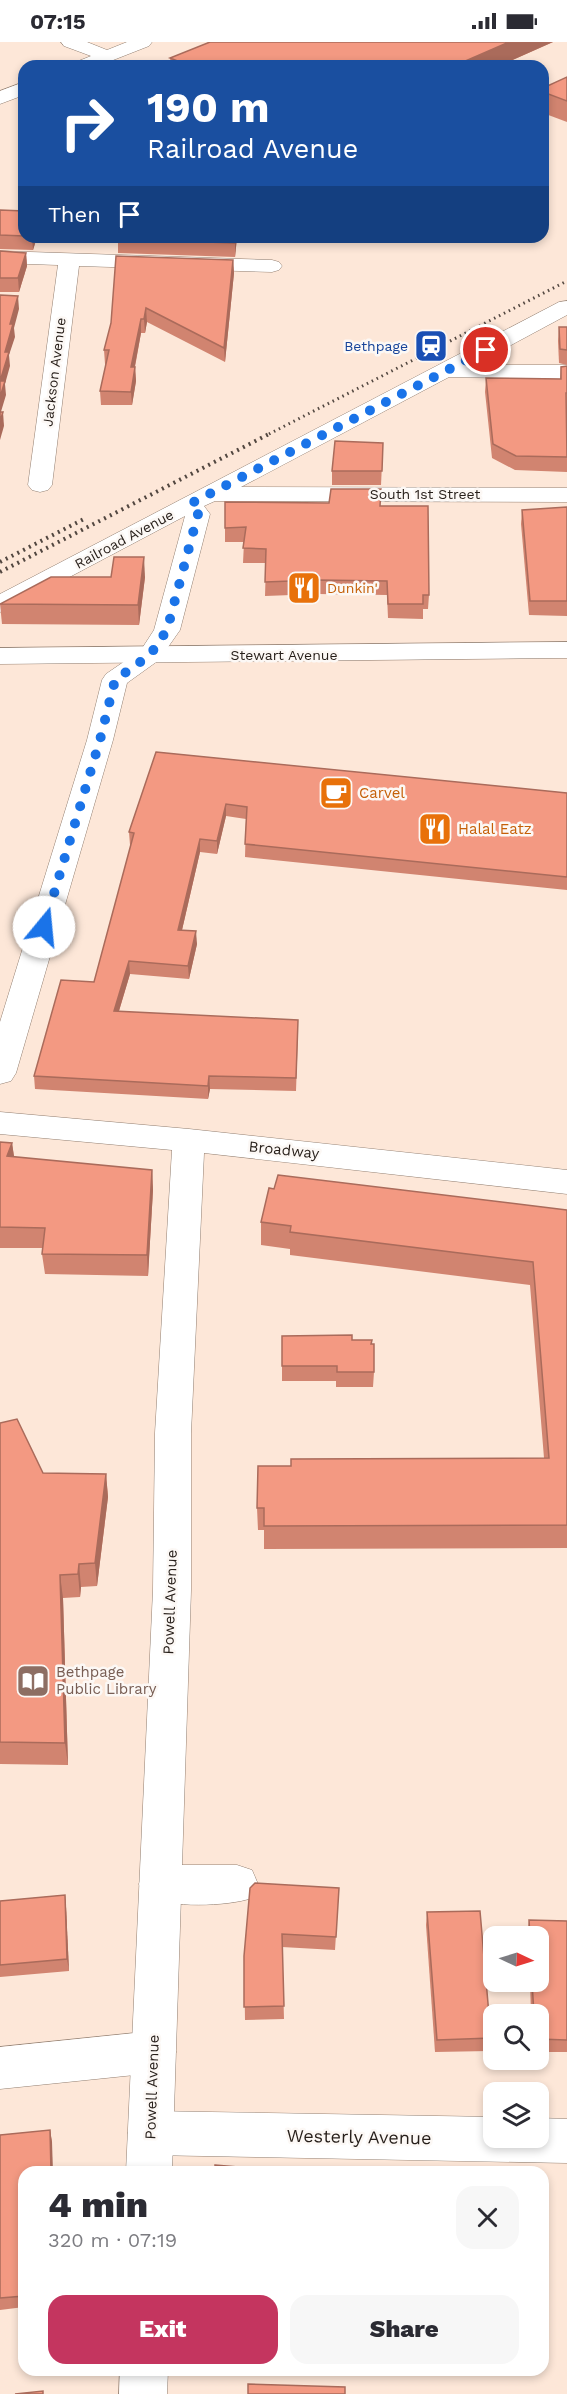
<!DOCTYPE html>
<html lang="en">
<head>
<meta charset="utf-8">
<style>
  :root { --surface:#fff; --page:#f7f7f7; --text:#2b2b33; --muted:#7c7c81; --accent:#c4355f }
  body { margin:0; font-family:"Work Sans",sans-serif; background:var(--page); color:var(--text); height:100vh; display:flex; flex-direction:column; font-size:22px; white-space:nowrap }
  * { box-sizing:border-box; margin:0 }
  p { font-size:20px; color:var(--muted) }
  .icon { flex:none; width:33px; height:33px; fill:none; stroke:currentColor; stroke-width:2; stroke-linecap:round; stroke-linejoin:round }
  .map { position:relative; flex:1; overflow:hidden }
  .drawer { position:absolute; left:18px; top:2124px; width:531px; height:210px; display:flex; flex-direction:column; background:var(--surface); border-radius:18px; box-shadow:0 3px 9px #0003 }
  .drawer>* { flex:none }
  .banner { position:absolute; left:18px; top:18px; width:531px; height:183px; border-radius:18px; box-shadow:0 3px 9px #0003; background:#1a4fa0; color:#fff; overflow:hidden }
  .needle { width:39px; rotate:94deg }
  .tools { position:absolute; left:483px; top:1884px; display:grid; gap:12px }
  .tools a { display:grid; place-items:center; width:66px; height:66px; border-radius:12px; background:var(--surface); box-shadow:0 3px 9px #0003; font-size:30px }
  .pin { position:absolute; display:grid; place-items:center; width:51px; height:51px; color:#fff; margin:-26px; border:3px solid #fff; border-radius:50%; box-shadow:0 2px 6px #0007 }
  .me { position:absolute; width:66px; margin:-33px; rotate:17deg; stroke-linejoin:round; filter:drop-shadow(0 0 4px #0008) }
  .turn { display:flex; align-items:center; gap:21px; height:126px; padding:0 30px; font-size:27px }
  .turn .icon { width:78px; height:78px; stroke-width:2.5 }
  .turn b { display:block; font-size:42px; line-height:51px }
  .then { display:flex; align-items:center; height:57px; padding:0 30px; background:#0003; gap:12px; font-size:22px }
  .round { display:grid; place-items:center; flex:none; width:63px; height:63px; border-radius:18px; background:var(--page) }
  .summary { display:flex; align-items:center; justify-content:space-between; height:102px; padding:0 30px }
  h1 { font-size:36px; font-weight:800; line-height:45px }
  .cta { display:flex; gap:12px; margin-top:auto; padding:12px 30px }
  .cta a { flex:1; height:69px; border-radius:18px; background:var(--accent); color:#fff; font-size:24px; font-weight:800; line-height:69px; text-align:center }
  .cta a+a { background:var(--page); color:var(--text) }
  .status { display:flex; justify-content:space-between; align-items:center; height:42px; padding:0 30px; background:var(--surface); direction:ltr }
  .status svg { height:16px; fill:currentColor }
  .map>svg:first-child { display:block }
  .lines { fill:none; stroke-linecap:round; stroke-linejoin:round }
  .minor-casing { stroke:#927f71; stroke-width:1 }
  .major-casing { stroke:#927f71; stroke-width:1 }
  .minor { fill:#fff; fill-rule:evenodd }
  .major { fill:#fff; fill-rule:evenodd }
  .rail-far1 { stroke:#524740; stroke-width:3; stroke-dasharray:1.5 4; stroke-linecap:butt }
  .rail { stroke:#524740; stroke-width:4; stroke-dasharray:2 4.5; stroke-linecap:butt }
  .wall { fill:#d18470 }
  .shaded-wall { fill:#aa6b5b }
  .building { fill:#f39982; stroke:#aa6b5b; stroke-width:1.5 }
  .route { stroke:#1a73e8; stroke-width:10; stroke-dasharray:0 18 }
  .labels { text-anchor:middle; stroke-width:5; stroke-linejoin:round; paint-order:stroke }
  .far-transit-label { font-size:14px; fill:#164399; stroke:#fcf8f5; text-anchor:end }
  .far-street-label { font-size:14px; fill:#261e19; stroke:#fcf8f5 }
  .far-food-label { font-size:14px; fill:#c56008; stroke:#fcf8f5; text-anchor:start }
  .food-label { font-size:15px; fill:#c56008; stroke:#fcf8f5; text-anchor:start }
  .street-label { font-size:15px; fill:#261e19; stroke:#fcf8f5 }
  .education-label { font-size:15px; fill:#785e54; stroke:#fcf8f5; text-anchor:start }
  .near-street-label { font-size:18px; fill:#261e19; stroke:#fcf8f5 }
</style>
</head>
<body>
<div class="status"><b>07:15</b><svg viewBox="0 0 49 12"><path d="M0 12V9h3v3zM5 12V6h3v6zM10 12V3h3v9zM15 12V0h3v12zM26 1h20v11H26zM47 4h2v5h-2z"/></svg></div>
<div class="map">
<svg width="567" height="2352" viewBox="0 0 567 2352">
  <rect width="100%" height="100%" fill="#fde7d8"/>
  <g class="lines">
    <g class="minor-casing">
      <g id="minor">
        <polygon points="61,0 87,0 107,8 127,0 152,0 149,4 98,24 73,24 76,20 91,14 64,4"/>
        <polygon points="24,40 24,53 0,62 0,49"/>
        <polygon points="0,209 272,218 279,220 282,224 279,228 272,230 79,224 52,443 48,448 40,450 32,448 28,443 58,223 0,221"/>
        <polygon points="567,259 567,273 474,323 567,323 567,337 449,335 241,445 567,446 567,460 215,459 204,464 210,472 180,588 159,618 127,641 113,698 16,1031 11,1039 0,1042 0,980 87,698 102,638 106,632 141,608 154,588 185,474 9,567 0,570 0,552 559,260"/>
        <path d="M160 1823H237L252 1828 258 1842 252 1856C226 1865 171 1865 145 1856L139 1842 145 1828Z"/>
        <polygon points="154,1989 169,1995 176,2010 169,2025 154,2031 0,2047 0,2005"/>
        <polygon points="150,2069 494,2075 494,2096 538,2096 538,2076 567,2077 567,2121 150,2113 134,2107 128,2091 134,2075"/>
      </g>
    </g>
    <g class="major-casing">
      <g id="major">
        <polygon points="567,600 567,616 0,622 0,606"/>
        <polygon points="0,1070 189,1087 567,1128 567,1152 204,1111 191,1391 191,1548 172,2130 126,2130 153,1548 155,1391 172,1108 0,1092"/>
        <polygon points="120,2328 168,2328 167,2352 119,2352"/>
      </g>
    </g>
    <use href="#minor" class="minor"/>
    <use href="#major" class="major"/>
    <polyline class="rail-far1" points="269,392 567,239"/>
    <g class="rail">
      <polyline points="0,520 86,476"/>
      <polyline points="0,530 271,391"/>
    </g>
  </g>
  <g class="wall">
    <polygon points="210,0 553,0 499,24 171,24 170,16"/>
    <polygon points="567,35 567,80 543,71 543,46"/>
    <polygon points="0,168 24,169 24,195 37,195 33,208 0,207"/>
    <polygon points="118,195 237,195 235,215 118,211"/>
    <polygon points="0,209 26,211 27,224 19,250 0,250"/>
    <polygon points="233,218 234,231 225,320 147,280 145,291 141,291 135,325 136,339 132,363 101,363 100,349 106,322 105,322 104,308 111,281"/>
    <polygon points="559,285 567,285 567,323 559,321 558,299"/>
    <polygon points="567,324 567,430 515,428 492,416 485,350 486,336 560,337 561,325"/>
    <polygon points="383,401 381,443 332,443 332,429"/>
    <polygon points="225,460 380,464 429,553 428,567 423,567 423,577 388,576 387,553 318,552 265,554 266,521 243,521 244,500 225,500"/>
    <polygon points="567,465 567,574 529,573 521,482 522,468"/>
    <polygon points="111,535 145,535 139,583 2,582 0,562"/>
    <polygon points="156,710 567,751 567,848 245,815 246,777 226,774 217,812 200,810 182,888 197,902 189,937 130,932 119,969 298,991 296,1049 210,1047 208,1057 35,1047 34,1034 94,940 131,803 130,803 129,790"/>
    <polygon points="0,1100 12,1101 14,1115 152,1128 153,1148 148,1234 45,1232 42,1212 43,1206 0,1206"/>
    <polygon points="567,1168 567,1506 264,1507 264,1488 258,1488 257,1466 291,1424 544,1416 530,1243 290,1213 290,1207 261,1203 261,1180"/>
    <polygon points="282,1294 352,1298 374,1330 373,1345 336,1345 336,1339 282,1339"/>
    <polygon points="0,1381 43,1431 106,1432 108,1455 97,1544 81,1545 80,1555 63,1556 68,1723 0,1722"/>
    <polygon points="339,1846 335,1908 282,1905 284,1977 245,1978 244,1914"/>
    <polygon points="65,1853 66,1865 69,1929 0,1935 0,1859"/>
    <polygon points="427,1870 491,1996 489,2009 435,2010 426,1883"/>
    <polygon points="529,1878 567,1879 567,2010 538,2010 538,1972 531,1972 530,1940 538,1940 538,1894 527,1894"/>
    <polygon points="50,2088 52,2100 24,2130 24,2265 0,2268 0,2093"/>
  </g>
  <g class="shaded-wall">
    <polygon points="509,0 553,0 499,24 454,24"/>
    <polygon points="32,195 37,195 33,208"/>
    <polygon points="236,195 237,195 235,215 235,201"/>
    <polygon points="26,211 27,224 19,250 18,236"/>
    <polygon points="233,218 234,231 225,320 224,306"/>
    <polygon points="18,254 19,267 14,286 15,295 9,313 10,324 5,342 6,353 0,373 0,339 10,282"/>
    <polygon points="146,266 147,280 145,291 144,277"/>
    <polygon points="141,277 141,291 132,339 131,325"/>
    <polygon points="135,325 136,339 132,363 131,350"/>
    <polygon points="3,370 4,384 0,398 0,379"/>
    <polygon points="144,515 145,535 139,583 138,563"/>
    <polygon points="226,762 226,774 217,812 217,799"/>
    <polygon points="200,797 200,810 179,901 178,888"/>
    <polygon points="196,889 197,902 189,937 188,924"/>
    <polygon points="129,919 130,932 115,982 114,969"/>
    <polygon points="209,1034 210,1047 208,1057 208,1044"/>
    <polygon points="12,1101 15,1121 7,1114"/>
    <polygon points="152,1128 153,1148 148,1234 147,1213"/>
    <polygon points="106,1432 108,1455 97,1544 95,1521"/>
    <polygon points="79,1522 81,1545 80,1555 78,1532"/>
    <polygon points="60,1533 63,1556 68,1723 65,1701"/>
    <polygon points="65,1853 66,1865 69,1929 67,1917"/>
    <polygon points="50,2088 52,2100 53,2130 51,2130"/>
  </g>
  <g class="building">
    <polygon points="210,0 509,0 454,24 190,24 170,16"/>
    <polygon points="567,35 567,59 543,50 543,46"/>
    <polygon points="0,168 24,169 24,194 0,193"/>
    <polygon points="118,195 236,195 235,201 117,197"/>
    <polygon points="0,209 26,211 18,236 0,236"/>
    <polygon points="116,214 233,218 224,306 146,266 144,277 141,277 131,325 135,325 131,350 100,349 109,308 104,308 111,281"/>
    <polygon points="0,253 18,254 10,282 13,282 5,310 9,310 0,339 5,339 0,355"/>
    <polygon points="559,285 567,285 567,308 560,307"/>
    <polygon points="567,324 567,351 566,351 567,415 516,414 493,402 486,336 561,337 561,325"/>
    <polygon points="0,370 3,370 0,379"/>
    <polygon points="335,399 383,401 382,429 332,429"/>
    <polygon points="331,447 381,447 380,464 428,464 429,553 423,553 423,562 388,562 387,539 318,538 265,540 266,507 243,506 246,485 225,486 225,460 329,461"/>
    <polygon points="567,465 567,559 530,559 522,468"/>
    <polygon points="114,515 144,515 138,563 0,562 51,535 111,535"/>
    <polygon points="156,710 567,751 567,835 245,802 247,765 226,762 217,799 200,797 178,888 196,889 188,924 129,919 114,969 298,978 296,1036 209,1034 208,1044 34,1034 61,938 94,940 134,791 129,790"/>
    <polygon points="0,1100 12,1101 7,1114 152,1128 147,1213 42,1212 45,1186 0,1185"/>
    <polygon points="278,1133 567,1168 567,1483 264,1484 264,1466 257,1466 258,1424 291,1424 291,1417 549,1416 533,1220 290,1190 291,1184 261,1180 269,1146 274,1147"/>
    <polygon points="352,1293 352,1298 372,1298 371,1302 374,1302 374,1330 337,1330 337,1324 282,1324 282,1294"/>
    <polygon points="17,1377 43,1431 106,1432 95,1521 79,1522 78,1532 60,1533 65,1701 0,1700 0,1381"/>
    <polygon points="255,1841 339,1846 336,1895 282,1892 284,1964 244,1965 244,1914 250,1846"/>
    <polygon points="65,1853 67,1917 0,1923 0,1859"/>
    <polygon points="480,1869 491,1996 437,1998 427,1870"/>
    <polygon points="529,1878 567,1879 567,1998 538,1997 538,1972 534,1972 532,1940 538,1940 538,1894 530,1894"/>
    <polygon points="50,2088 51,2130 24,2130 24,2254 0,2256 0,2093"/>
    <polygon points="215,2123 275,2128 275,2130 215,2130"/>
    <polygon points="248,2342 345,2345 345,2352 248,2352"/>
    <polygon points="43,2349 43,2352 15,2352"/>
  </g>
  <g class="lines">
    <polyline class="route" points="44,885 100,698 115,638 150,613 167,588 198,472 190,462 486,308"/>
  </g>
  <defs>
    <g id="station-square" transform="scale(1.725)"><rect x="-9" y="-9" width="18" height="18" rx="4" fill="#1a4fb4" stroke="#fcf8f5"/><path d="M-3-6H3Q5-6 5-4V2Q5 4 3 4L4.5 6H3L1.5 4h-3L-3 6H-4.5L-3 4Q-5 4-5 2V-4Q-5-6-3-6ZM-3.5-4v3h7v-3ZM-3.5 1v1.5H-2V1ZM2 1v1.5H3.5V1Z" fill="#fff"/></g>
    <g id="restaurant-square" transform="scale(1.725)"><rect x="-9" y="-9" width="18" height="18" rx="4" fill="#e8710a" stroke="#fcf8f5"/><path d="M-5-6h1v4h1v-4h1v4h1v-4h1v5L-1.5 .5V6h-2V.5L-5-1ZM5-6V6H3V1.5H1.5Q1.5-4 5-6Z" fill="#fff"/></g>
    <g id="cafe-square" transform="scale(1.725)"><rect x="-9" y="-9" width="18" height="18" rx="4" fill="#e8710a" stroke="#fcf8f5"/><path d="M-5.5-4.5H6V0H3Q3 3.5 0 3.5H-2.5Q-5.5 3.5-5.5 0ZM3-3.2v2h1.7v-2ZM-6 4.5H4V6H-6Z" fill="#fff"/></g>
    <g id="library-square" transform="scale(1.725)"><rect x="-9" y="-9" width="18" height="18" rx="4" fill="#8d6e63" stroke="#fcf8f5"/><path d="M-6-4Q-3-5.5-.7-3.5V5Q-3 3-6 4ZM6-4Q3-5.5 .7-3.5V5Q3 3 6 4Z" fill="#fff"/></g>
  </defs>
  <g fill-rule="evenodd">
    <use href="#station-square" x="431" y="304"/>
    <use href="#restaurant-square" x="304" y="546"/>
    <use href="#cafe-square" x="336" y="751"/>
    <use href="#restaurant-square" x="435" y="787"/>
    <use href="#library-square" x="33" y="1639"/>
  </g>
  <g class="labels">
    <g class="far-transit-label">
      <text x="408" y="309">Bethpage</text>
    </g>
    <g class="far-street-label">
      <text transform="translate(54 330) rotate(-83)" y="5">Jackson Avenue</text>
      <text x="425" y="457">South 1st Street</text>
      <text transform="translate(124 497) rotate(-28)" y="5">Railroad Avenue</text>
      <text x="284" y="618">Stewart Avenue</text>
    </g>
    <g class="far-food-label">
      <text x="327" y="551">Dunkin'</text>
    </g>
    <g class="food-label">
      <text x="359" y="756">Carvel</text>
      <text x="458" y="792">Halal Eatz</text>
    </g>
    <g class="street-label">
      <text transform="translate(284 1108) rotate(6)" y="5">Broadway</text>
      <text transform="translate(170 1560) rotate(-88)" y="5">Powell Avenue</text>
      <text transform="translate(152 2045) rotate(-88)" y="5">Powell Avenue</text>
    </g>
    <g class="education-label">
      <text x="56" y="1635">Bethpage<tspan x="56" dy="17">Public Library</tspan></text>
    </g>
    <g class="near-street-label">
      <text transform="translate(359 2095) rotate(1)" y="6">Westerly Avenue</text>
    </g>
  </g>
</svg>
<div class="tools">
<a><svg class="needle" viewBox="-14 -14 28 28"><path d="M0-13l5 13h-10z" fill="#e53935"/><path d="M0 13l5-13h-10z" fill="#7c7c81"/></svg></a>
<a><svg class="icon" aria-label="search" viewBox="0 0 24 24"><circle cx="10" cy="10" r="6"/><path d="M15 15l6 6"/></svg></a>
<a><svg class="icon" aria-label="layers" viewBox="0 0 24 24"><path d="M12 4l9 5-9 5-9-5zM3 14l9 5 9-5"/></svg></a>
</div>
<div class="pin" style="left:486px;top:308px;background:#d93025"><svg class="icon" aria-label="arrive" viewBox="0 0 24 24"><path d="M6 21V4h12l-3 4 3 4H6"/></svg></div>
<svg class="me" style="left:44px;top:885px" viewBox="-20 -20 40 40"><circle r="19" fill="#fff"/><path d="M0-13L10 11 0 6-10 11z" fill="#1a73e8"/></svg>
<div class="banner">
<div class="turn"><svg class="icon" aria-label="right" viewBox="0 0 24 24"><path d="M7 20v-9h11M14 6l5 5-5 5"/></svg><div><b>190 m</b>Railroad Avenue</div></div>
<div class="then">Then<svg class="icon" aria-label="arrive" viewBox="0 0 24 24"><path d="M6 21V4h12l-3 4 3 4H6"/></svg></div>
</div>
<section class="drawer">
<div class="summary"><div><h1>4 min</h1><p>320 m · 07:19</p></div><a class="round"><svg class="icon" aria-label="close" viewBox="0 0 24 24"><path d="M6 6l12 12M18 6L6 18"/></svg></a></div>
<div class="cta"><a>Exit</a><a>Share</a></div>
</section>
</div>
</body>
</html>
